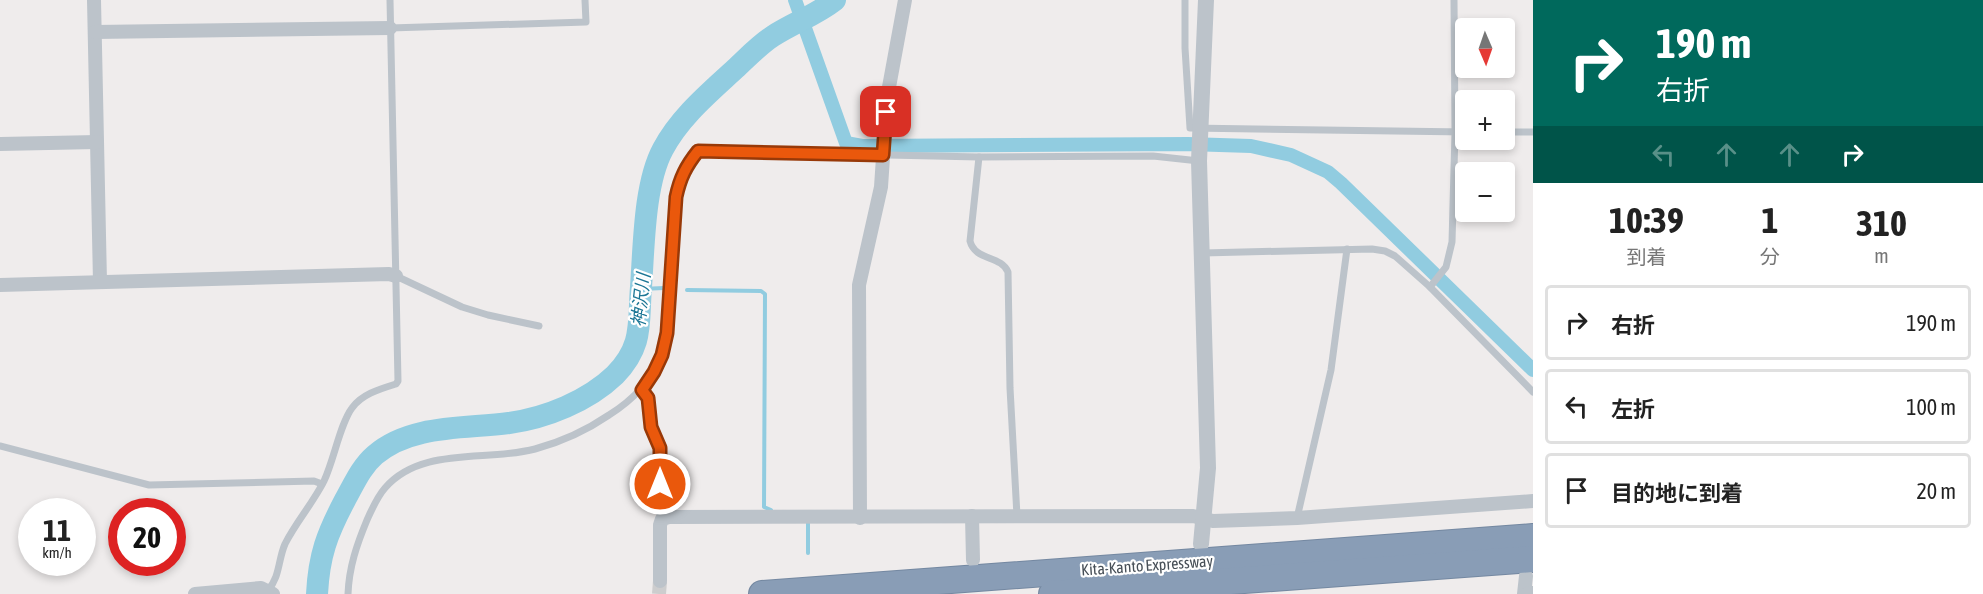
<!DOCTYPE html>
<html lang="ja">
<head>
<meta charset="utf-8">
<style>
  :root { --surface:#fff; --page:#f6f6f6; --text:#222; --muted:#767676; --line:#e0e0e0 }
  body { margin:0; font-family:"Asap Condensed","Noto Sans JP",sans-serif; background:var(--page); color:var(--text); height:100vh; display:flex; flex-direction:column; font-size:22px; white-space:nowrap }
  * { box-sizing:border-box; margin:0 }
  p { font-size:20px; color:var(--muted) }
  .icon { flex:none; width:33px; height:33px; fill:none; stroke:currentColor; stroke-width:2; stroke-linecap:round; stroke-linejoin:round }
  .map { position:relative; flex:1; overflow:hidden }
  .details { display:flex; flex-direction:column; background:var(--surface); width:450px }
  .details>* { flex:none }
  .banner { background:#00695c; color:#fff; overflow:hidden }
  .needle { width:39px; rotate:178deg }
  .tools { position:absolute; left:1455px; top:18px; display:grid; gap:12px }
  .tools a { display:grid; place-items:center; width:60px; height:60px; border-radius:6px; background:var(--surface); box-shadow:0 3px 9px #0003; font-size:30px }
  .speed { position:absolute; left:18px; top:498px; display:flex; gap:12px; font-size:30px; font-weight:700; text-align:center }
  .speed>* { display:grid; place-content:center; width:78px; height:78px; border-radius:50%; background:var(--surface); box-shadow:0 3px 9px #0003; line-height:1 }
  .speed small { font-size:15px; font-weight:400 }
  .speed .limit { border:9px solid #d22; background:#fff; color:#111 }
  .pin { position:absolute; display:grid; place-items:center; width:51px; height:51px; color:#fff; margin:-26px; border-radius:12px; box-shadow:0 3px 9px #0006 }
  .me { position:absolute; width:66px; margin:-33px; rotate:0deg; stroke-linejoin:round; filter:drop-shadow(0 0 4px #0008) }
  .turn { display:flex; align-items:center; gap:21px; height:126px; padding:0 24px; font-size:27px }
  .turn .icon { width:78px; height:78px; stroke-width:2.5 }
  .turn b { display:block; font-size:42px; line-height:51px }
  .lanes { display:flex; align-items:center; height:57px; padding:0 24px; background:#0003; justify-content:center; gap:30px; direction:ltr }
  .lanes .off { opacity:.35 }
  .eta { display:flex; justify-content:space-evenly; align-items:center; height:102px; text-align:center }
  .eta b { font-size:36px; font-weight:700; line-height:42px }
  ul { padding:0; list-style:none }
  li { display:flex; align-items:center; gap:18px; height:75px; margin:0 12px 9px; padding:0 12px; border:3px solid var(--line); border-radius:6px }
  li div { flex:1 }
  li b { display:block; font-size:22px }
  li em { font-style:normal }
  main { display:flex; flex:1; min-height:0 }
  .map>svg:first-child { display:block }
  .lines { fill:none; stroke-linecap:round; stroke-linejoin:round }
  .stream { stroke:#91cce0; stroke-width:4 }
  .canal { stroke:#91cce0; stroke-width:14 }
  .river { stroke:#91cce0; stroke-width:22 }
  .minor-tunnel { stroke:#cdcdce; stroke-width:14; stroke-dasharray:14 7; stroke-linecap:butt }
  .motorway-casing { stroke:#7488a1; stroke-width:28 }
  .service { stroke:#bcc3ca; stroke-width:7 }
  .minor { stroke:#bcc3ca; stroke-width:14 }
  .tertiary { stroke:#bcc3ca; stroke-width:16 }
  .motorway { stroke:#899db6; stroke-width:26 }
  .route-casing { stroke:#983908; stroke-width:15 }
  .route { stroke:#ea580c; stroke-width:10 }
  .labels { text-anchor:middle; stroke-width:4.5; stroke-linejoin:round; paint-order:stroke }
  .street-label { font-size:16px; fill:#474f57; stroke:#fff }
  .water-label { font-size:18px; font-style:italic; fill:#1c7695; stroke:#fff }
</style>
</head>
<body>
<main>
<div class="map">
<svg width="1533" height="594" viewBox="0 0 1533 594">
  <rect width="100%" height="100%" fill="#efecec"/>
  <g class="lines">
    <g class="stream">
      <polyline points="641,289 664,288"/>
      <polyline points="687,290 761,291 765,294 764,507 771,510"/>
      <polyline points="808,553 808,521"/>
    </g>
    <polyline class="canal" points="795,0 846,143 862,146 1188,144 1251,146 1291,155 1328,172 1341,183 1533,370"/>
    <path class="river" d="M317 594C319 555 327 534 345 500 354 484 361 467 375 455 411 424 466 429 509 423 546 418 588 401 615 375 644 345 638 323 641 287 644 246 644 184 663 149 680 117 709 93 735 69 747 58 759 45 773 36 793 23 816 15 835 0"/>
    <polyline class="minor-tunnel" points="659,594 660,581"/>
    <g class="motorway-casing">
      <g id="motorway">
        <polyline points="762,594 1533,537"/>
        <polyline points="1052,594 1533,559"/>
      </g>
    </g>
    <g class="service">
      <polyline points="1185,0 1185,48 1190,128 1466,132"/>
      <polyline points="390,28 586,22 585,0"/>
      <polyline points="1504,132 1533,132"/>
      <path d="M979 157 970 241C975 261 1001 255 1008 272L1010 388 1017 516"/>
      <polyline points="1203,253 1372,249 1385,251 1395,256 1430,287 1533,392"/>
      <polyline points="396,276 462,307 488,315 539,326"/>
      <polyline points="1430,287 1446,267 1452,242 1455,132 1454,0"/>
      <polyline points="642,390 648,398 651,427 660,448 660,515 662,519"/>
      <polyline points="0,446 149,485 314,481 322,484"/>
      <polyline points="1297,518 1331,370 1347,249"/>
      <path d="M268 590C280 577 278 560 285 544 296 522 313 503 324 481 334 460 340 424 352 408 362 394 380 389 396 384L398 381 390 0"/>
      <path d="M348 594C349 567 357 544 367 520 372 509 377 497 385 488 421 446 487 462 535 449 561 442 587 430 609 415 633 400 651 382 662 355 669 335 668 313 670 292 671 260 673 229 676 197 680 178 686 166 698 151L979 157 1153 156 1199 161"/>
    </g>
    <g class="minor">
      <polyline points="94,0 100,282"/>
      <polyline points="95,32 390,28"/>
      <polyline points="0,144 97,142"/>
      <polyline points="0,285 389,274 396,276"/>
      <polyline points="972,516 973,560"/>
      <polyline points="860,518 859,285 881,187 887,98 905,0"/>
      <polyline points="660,581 660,525 662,519 669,517 1193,516 1213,521 1297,518 1533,501"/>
      <polyline points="195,594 261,588 273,594"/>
      <polyline points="1524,594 1526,576"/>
    </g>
    <g class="tertiary">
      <polyline points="1201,544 1208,468 1199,161 1206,0"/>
      <polyline points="1529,594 1533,594"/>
    </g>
    <use href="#motorway" class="motorway"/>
  </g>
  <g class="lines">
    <g class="route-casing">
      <path id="route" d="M660 484V448L651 427 648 398 642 390 654 372 662 355 667 333 676 197C680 178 686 166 698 151L883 155 886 112"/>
    </g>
    <use href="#route" class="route"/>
  </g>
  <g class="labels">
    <g class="street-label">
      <text transform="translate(1147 565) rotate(-4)" y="6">Kita-Kanto Expressway</text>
    </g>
    <g class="water-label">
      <text transform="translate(641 300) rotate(-84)" y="6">神沢川</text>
    </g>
  </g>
</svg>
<div class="tools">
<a><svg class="needle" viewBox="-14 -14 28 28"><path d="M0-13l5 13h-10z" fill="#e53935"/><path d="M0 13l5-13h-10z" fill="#767676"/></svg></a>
<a>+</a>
<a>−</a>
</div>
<div class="speed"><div>11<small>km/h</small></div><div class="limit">20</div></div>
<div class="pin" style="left:886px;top:112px;background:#d93025"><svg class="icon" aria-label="arrive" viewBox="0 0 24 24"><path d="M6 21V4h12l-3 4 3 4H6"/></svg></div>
<svg class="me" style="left:660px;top:484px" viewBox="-20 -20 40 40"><circle r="17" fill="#ea580c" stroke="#fff" stroke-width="3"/><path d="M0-11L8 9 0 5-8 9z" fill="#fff"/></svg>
</div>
<section class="details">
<div class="banner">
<div class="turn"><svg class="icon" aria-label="right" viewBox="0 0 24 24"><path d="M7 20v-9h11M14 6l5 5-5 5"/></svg><div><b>190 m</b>右折</div></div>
<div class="lanes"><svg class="icon off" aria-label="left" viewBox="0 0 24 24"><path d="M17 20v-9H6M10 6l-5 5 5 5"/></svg><svg class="icon off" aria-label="ahead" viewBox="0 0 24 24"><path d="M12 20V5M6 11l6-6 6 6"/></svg><svg class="icon off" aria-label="ahead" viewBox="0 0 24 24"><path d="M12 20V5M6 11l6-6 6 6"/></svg><svg class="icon" aria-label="right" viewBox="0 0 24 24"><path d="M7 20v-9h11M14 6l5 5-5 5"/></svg></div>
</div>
<div class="eta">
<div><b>10:39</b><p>到着</p></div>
<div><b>1</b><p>分</p></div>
<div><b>310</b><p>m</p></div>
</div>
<ul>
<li><svg class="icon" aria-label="right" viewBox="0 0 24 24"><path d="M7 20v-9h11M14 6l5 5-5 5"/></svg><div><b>右折</b></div><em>190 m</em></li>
<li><svg class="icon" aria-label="left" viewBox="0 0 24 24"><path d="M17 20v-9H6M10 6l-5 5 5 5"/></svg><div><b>左折</b></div><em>100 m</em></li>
<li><svg class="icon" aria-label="arrive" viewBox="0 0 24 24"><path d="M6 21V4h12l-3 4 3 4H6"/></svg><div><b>目的地に到着</b></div><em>20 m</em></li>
</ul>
</section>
</main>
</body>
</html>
